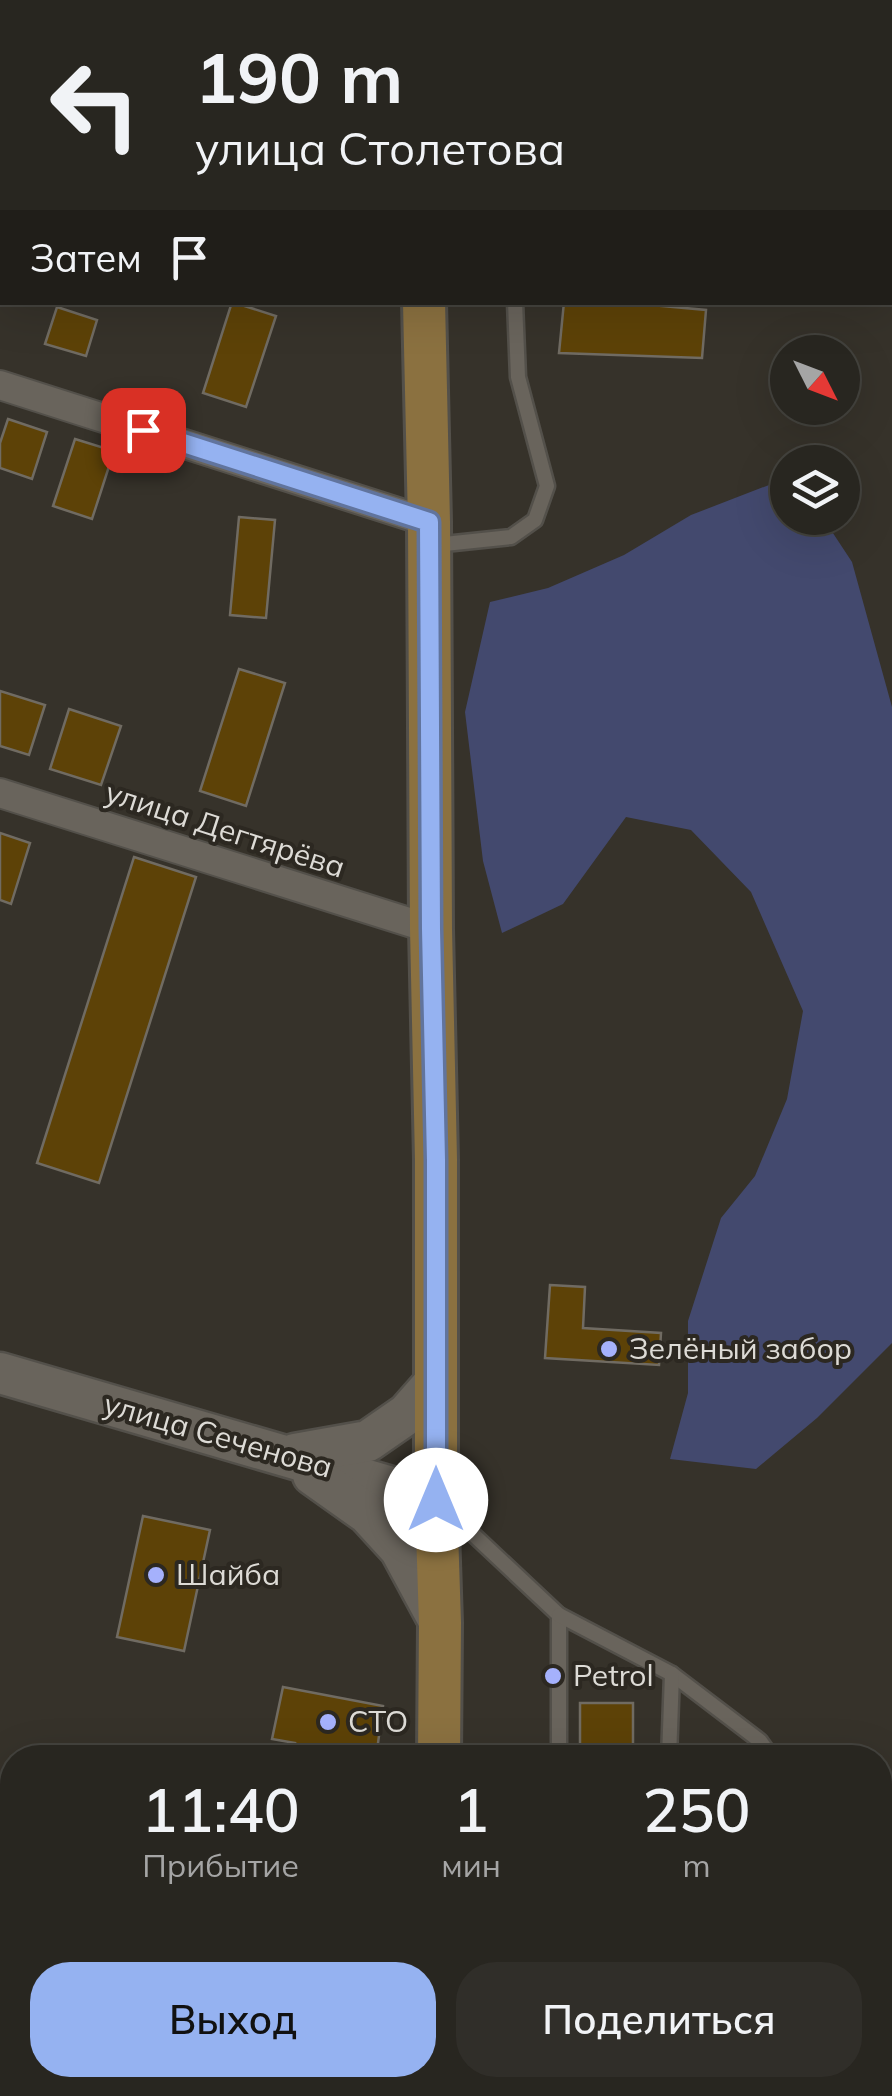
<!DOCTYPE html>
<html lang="ru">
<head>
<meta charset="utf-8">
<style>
  :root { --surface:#282620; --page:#302e29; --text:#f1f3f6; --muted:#a5a5a5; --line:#44433e; --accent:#95b2f1 }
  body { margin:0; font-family:Mulish,sans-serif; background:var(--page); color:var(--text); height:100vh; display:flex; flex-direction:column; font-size:38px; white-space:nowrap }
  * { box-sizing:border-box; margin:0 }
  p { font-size:32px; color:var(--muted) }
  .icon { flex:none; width:55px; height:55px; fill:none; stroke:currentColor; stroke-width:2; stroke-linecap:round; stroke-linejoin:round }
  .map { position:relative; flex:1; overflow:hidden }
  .panel { position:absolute; left:0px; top:1745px; width:892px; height:352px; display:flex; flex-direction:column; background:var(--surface); border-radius:40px 40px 0 0; box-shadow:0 10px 40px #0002,0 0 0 2px var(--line) }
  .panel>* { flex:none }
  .top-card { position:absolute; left:0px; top:0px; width:892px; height:305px; box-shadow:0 10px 40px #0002,0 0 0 2px var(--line); background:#282620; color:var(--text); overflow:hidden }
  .needle { width:65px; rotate:132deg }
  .buttons { position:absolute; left:770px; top:335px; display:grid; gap:20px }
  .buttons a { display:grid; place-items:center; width:90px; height:90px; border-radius:50%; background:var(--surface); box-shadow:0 10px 40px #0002,0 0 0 2px var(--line); font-size:50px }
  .pin { position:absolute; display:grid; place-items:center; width:85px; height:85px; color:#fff; margin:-42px; border-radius:20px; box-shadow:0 5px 15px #0006 }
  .me { position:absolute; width:110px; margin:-55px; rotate:0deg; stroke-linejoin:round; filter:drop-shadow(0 0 8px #0008) }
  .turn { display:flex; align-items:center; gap:35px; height:210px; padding:0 30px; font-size:45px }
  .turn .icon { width:130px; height:130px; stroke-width:2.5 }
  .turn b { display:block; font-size:70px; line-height:85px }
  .then { display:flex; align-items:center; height:95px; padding:0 30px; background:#0003; gap:20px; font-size:38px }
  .eta { display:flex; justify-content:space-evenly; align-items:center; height:170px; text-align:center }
  .eta b { font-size:60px; font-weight:600; line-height:70px }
  .button { display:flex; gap:20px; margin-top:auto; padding:20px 30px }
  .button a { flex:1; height:115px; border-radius:40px; background:var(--accent); color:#111; font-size:40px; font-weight:600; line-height:115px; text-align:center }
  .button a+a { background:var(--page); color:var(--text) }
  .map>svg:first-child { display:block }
  .green { fill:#43496e }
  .building { fill:#5d4207; stroke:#706b62; stroke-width:2.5 }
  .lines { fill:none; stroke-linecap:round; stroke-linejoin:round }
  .lane-casing { stroke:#53504a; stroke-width:19 }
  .street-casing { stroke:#53504a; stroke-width:32 }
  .secondary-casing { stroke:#53504a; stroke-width:45 }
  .primary-casing { stroke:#53504a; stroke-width:48 }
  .lane { stroke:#69645c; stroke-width:14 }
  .street { stroke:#69645c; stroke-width:28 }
  .secondary { stroke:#69645c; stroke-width:40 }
  .primary { stroke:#8b7140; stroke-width:42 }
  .route-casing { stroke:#61749d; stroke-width:25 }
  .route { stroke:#95b2f1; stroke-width:18 }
  .poi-dot { fill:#a5b1fc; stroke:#2c2821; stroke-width:4 }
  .labels { text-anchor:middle; stroke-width:8; stroke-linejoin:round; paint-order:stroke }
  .street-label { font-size:30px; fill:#dddbd6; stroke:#2c2821 }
  .poi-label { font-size:30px; fill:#dddbd6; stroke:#2c2821; text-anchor:start }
</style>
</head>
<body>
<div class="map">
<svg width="892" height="2096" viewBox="0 0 892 2096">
  <rect width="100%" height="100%" fill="#36322a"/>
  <polygon class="green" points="787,478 788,518 823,518 852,562 892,707 892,1343 817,1418 756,1469 670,1459 688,1393 688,1321 721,1218 755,1176 787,1099 803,1011 751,892 691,830 626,817 563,904 502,933 483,861 465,712 490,602 548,588 624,555 691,515"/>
  <g class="building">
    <polygon points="232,302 276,316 246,407 203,393"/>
    <polygon points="564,302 618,302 706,310 702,358 559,353"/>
    <polygon points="57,307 97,320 86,356 45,344"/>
    <polygon points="8,419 47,432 32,479 0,468 0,443"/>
    <polygon points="75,439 114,451 92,519 53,506"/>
    <polygon points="239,517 275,520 266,618 230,615"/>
    <polygon points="239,669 285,683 246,806 200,791"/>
    <polygon points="0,691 45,705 29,755 0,746"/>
    <polygon points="69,709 121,726 101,785 50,769"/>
    <polygon points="0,833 30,843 11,904 0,900"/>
    <polygon points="134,857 196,877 99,1183 37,1163"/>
    <polygon points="550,1285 585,1287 583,1328 661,1333 659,1365 545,1358"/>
    <polygon points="143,1516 210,1530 184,1651 117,1637"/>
    <polygon points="283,1687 383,1706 376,1758 292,1758 295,1743 272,1739"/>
    <rect x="580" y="1703" width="53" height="55"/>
    <polygon points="12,1984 12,2085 50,2085 47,2096 0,2096 0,2027"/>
  </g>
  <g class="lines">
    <g class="lane-casing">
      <g id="lane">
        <polyline points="435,545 511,537 535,520 547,486 518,377 515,302"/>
        <polyline points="444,1507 559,1615 559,1758"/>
        <polyline points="559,1615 672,1674 760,1741 772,1758"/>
        <polyline points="669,1758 672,1674"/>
      </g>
    </g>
    <g class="street-casing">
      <g id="street">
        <polyline points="107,0 115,2"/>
        <polyline points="0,385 429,522"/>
        <polyline points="0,793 431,929"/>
      </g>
    </g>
    <g class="secondary-casing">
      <g id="secondary">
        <polyline points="0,1373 436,1500"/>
        <polyline points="295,1454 368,1441 407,1414 436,1381"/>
        <polyline points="313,1475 368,1514 400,1549 440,1623"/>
      </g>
    </g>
    <g class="primary-casing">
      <g id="primary">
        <polyline points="418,0 419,2"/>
        <polyline points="424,302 429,522 431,929 436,1160 436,1500 440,1623 439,1758"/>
        <polyline points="438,2096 438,2085"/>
      </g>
    </g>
    <use href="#lane" class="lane"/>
    <use href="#street" class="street"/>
    <use href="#secondary" class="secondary"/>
    <use href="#primary" class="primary"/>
  </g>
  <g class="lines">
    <g class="route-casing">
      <polyline id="route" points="143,430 429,522 431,929 436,1160 436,1500"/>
    </g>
    <use href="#route" class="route"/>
  </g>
  <g class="poi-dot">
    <circle cx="609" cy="1349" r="10"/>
    <circle cx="156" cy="1575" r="10"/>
    <circle cx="553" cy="1676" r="10"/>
    <circle cx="328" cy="1722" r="10"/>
  </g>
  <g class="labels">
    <g class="street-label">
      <text transform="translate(225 830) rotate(18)" y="10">улица Дегтярёва</text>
      <text transform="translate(218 1436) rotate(16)" y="10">улица Сеченова</text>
    </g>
    <g class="poi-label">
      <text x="629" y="1359">Зелёный забор</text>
      <text x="176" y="1585">Шайба</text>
      <text x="573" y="1686">Petrol</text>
      <text x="348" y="1732">СТО</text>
    </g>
  </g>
</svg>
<div class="buttons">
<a><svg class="needle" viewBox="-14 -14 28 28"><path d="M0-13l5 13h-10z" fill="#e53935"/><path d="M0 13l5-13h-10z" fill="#a5a5a5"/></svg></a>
<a><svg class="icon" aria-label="layers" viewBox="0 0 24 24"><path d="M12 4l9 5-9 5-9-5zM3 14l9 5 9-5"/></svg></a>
</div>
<div class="pin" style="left:143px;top:430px;background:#d93025"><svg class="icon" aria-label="arrive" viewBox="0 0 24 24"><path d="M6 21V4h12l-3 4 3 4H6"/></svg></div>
<svg class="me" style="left:436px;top:1500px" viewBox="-20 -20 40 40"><circle r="19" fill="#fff"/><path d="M0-13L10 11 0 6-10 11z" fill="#95b2f1"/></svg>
<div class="top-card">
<div class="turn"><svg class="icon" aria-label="left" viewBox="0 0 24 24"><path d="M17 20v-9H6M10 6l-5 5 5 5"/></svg><div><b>190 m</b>улица Столетова</div></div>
<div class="then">Затем<svg class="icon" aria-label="arrive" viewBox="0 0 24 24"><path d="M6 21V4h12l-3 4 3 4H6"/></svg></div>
</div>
<section class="panel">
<div class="eta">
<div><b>11:40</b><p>Прибытие</p></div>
<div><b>1</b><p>мин</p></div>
<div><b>250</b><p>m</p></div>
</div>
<div class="button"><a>Выход</a><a>Поделиться</a></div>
</section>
</div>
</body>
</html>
